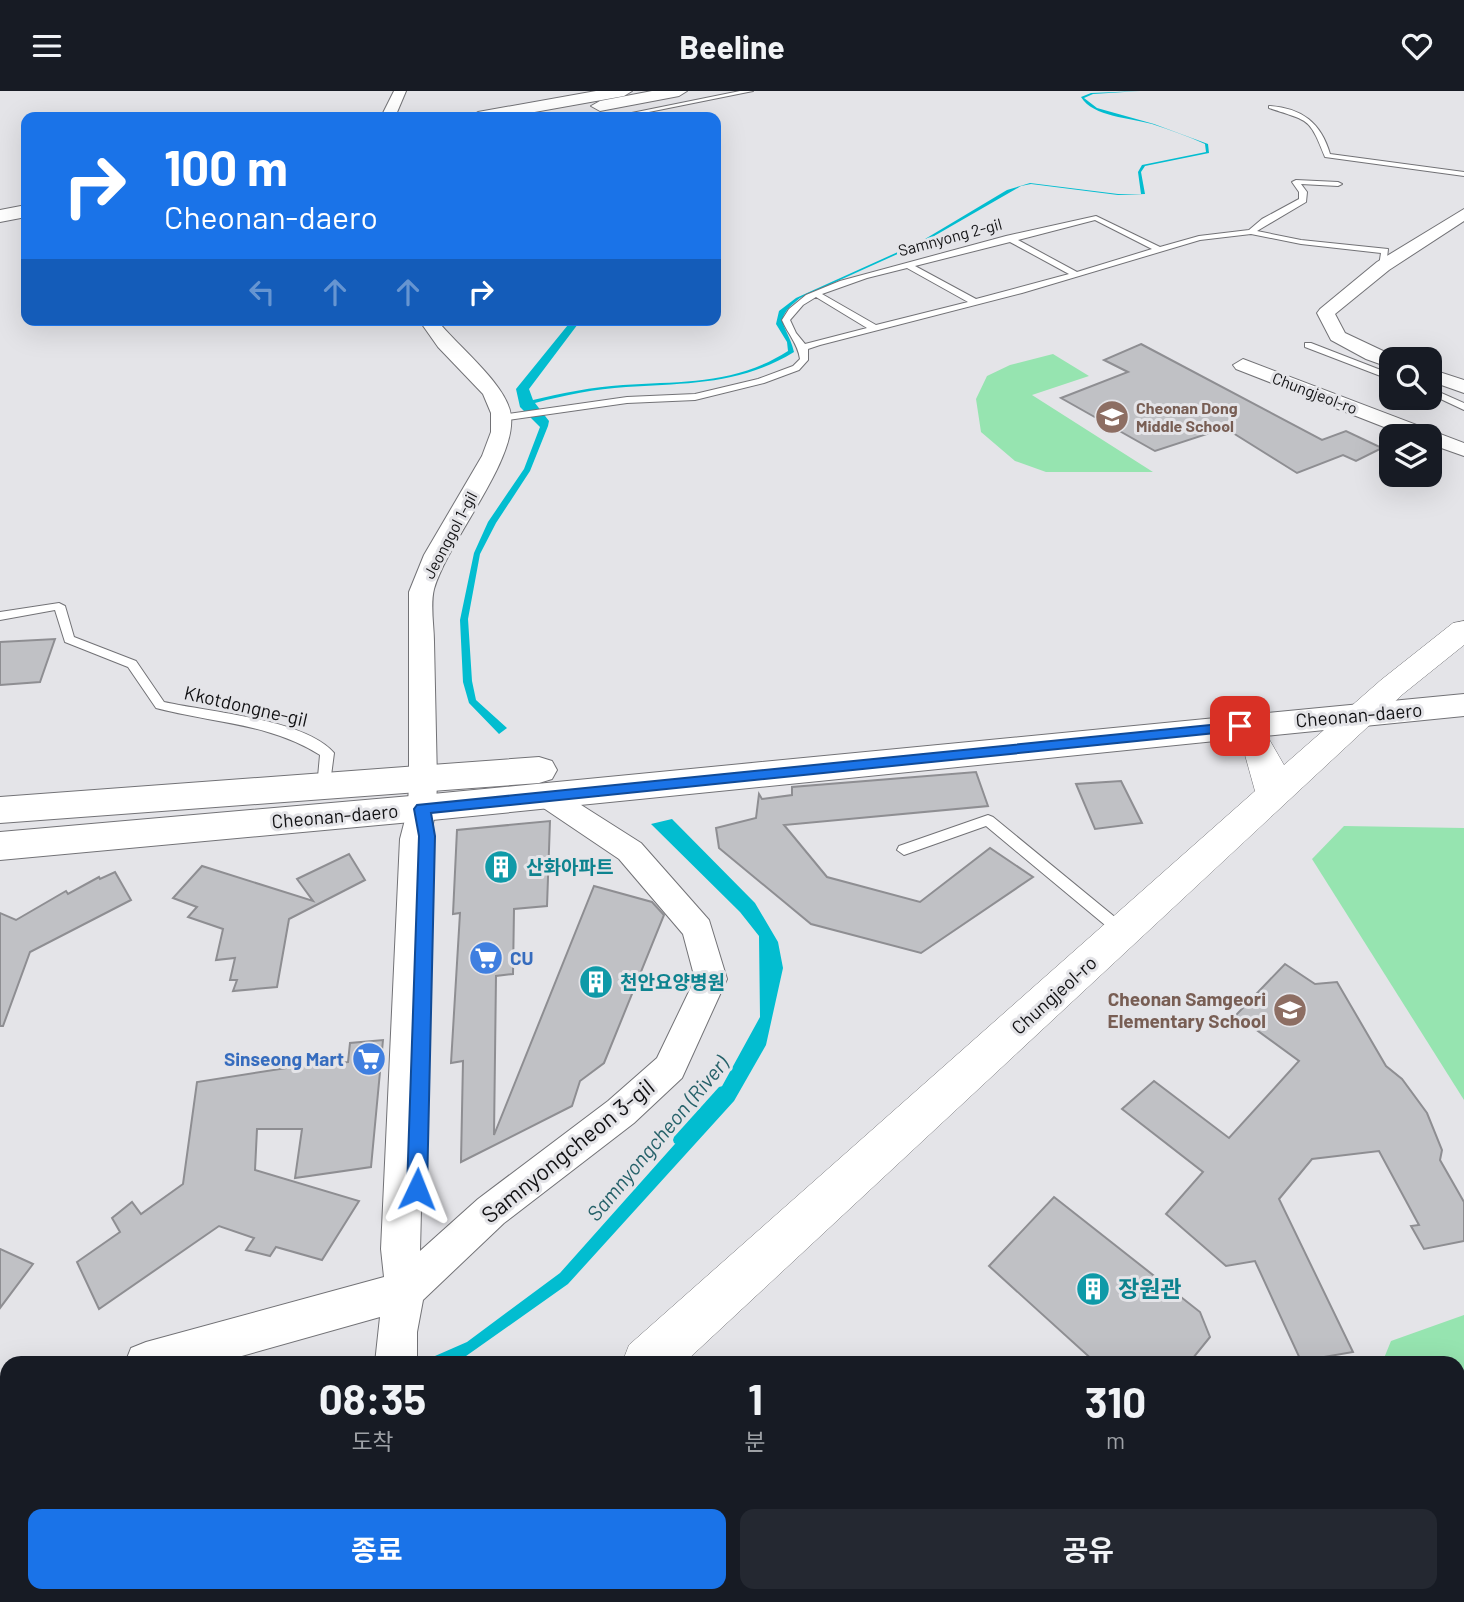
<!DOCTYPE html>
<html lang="ko">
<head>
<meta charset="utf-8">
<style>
  :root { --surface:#171b24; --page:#242831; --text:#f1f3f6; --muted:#9ea1a6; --accent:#1a73e8 }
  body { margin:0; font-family:Barlow,"Noto Sans KR",sans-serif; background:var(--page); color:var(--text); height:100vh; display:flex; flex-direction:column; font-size:26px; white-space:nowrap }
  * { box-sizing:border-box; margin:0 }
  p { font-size:23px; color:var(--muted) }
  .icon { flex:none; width:38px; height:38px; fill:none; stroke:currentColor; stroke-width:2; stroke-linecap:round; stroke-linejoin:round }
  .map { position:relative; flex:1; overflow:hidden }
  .sheet { position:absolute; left:0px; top:1265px; width:1465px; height:247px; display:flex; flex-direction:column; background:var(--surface); border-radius:21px 21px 0 0; box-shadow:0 7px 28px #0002 }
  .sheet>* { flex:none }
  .top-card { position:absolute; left:21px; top:21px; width:700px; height:214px; border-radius:14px; box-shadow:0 7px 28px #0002; background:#1a73e8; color:#fff; overflow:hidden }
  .tools { position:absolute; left:1379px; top:256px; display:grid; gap:14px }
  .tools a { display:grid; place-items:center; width:63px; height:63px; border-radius:14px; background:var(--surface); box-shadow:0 7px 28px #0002; font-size:35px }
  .pin { position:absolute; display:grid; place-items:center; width:60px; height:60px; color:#fff; margin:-30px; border-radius:14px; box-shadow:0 4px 10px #0006 }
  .me { position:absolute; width:77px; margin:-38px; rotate:2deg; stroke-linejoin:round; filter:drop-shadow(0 0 5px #0008) }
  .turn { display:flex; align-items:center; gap:24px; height:147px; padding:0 28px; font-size:32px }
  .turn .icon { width:91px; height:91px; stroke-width:2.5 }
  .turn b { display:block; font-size:49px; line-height:60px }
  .lanes { display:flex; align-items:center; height:66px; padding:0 28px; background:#0003; justify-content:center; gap:35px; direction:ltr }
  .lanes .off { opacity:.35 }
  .eta { display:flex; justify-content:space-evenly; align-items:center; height:119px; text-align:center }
  .eta b { font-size:42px; font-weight:700; line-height:49px }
  .button { display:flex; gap:14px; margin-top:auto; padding:14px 28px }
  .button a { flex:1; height:80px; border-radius:14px; background:var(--accent); color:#fff; font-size:28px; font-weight:700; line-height:80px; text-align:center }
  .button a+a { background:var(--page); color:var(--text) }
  header { display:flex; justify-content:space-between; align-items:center; height:91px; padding:0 28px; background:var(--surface); font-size:32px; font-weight:700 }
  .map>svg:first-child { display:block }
  .green { fill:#96e4b0 }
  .water { fill:#02bdd0 }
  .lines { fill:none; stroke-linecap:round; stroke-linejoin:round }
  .stream { fill:#02bdd0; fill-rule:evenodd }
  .building { fill:#c0c1c5; stroke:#8e8e92; stroke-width:2 }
  .service-casing { stroke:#727276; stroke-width:2 }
  .minor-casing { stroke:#727276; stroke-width:2 }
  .tertiary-casing { stroke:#727276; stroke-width:1 }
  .primary-casing { stroke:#727276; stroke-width:2 }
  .motorway-casing { stroke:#727276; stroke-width:2 }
  .service { fill:#fff; fill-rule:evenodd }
  .minor { fill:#fff; fill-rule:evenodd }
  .tertiary { fill:#fff; fill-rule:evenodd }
  .primary { fill:#fff; fill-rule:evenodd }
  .motorway { fill:#fff; fill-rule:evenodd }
  .route { fill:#1a73e8; stroke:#114b97; stroke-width:2 }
  .labels { text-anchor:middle; stroke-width:6; stroke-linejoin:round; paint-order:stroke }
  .far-street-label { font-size:16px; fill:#111113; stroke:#e4e4e8 }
  .far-education-label { font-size:16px; font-weight:bold; fill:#785e54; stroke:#e4e4e8; text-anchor:start }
  .street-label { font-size:19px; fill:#111113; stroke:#e4e4e8 }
  .culture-label { font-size:19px; font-weight:bold; fill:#0d838f; stroke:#e4e4e8; text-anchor:start }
  .shop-label { font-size:19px; font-weight:bold; fill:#366cbe; stroke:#e4e4e8; text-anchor:start }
  .education-label { font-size:19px; font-weight:bold; fill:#785e54; stroke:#e4e4e8; text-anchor:end }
  .water-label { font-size:21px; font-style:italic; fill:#256169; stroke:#e4e4e8 }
  .near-street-label { font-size:23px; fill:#111113; stroke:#e4e4e8 }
  .near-culture-label { font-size:23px; font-weight:bold; fill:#0d838f; stroke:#e4e4e8; text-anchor:start }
</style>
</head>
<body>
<header><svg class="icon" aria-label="menu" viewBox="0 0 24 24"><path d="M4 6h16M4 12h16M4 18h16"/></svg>Beeline<svg class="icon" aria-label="heart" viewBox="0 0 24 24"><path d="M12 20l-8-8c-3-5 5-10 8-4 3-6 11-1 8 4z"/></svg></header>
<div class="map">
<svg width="1464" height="1511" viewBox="0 0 1464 1511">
  <rect width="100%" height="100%" fill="#e4e4e8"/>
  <g class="green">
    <polygon points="1053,263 1089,285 1032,304 1153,381 1046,381 1015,370 981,341 976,308 987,285 1010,274"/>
    <polygon points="1344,735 1464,737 1464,1009 1312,768"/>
    <polygon points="1464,1224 1464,1511 559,1511 565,1505 1458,1505 1458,1272 1382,1272 1391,1250"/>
  </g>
  <g class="water">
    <path d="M1140 0 1093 3 1084 7 1097 17 1154 33 1208 53 1209 62 1145 75 1141 81 1145 103 1118 104 1031 93 1021 95 922 152 800 207C770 231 787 232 794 261 740 294 687 292 626 296 595 298 565 304 535 312L549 330 548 335 530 380 496 432 480 463 468 528 472 590 476 609 507 637 499 643 469 612 463 591 460 529 474 462 488 431 524 378 540 336 520 316 516 298 572 229H581L529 298 533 309C562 302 592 296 623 294 683 290 735 294 788 260L787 251 776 233 779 220 796 207 920 151 1007 99 1030 92 1118 103H1141L1138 81 1142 74 1206 61 1205 53C1187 45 1170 39 1152 33 1131 27 1093 26 1081 6L1091 2Z"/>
    <polygon points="672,728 755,812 778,851 783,877 766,954 734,1010 568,1193 459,1270 419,1272 467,1251 560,1182 715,1008 760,926 759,845 740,821 651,733"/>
  </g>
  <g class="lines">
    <polygon class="stream" points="723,995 727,996 728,999 727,1002 682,1052 678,1054 674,1052 673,1049 674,1046 719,996"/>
  </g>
  <g class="building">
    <polygon points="1141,253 1322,349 1346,340 1382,357 1356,370 1343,364 1297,382 1225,337 1155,360 1061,307 1128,281 1104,269"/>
    <polygon points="55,548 40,591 0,594 0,551"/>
    <polygon points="976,681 988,715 784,734 827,786 920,811 990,757 1033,786 921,862 811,833 719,757 716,737 756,727 759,703 762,708 792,704 792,696"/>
    <polygon points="1121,690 1142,732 1095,738 1076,693"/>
    <polygon points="550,730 547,815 514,818 513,883 496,885 494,1044 594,795 652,811 664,824 604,972 580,990 572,1015 461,1071 463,970 451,972 460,822 453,823 457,739"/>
    <polygon points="349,763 365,789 289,828 277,896 233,900 237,889 230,889 235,867 216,869 223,838 188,826 197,816 173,807 202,775 313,810 297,788"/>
    <polygon points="115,781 131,809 30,861 3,935 0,935 0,822 16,829 66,800 68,803 99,786 100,788"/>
    <polygon points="1285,873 1315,893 1337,891 1386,975 1402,988 1427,1022 1442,1059 1440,1069 1464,1111 1464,1150 1424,1158 1411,1135 1419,1134 1379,1060 1312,1068 1279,1108 1353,1261 1301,1270 1255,1170 1226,1175 1166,1123 1203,1081 1122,1018 1154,990 1229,1047 1299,970 1236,924"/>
    <polygon points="383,949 371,1076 295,1087 302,1038 257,1038 255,1079 359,1110 322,1169 276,1156 270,1165 246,1159 254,1147 219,1135 99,1218 77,1171 120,1141 112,1127 132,1111 141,1123 183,1093 197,991 306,974 348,971 350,952"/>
    <polygon points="1054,1106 1200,1221 1210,1246 1189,1272 1096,1272 989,1175"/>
    <polygon points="0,1158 33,1173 0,1217"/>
  </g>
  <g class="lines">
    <g class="service-casing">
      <g id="service">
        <polygon points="740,0 753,0 624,26 612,26"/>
        <path d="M1269 15C1302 17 1321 32 1330 63L1464 81V85L1325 66C1309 26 1310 31 1269 17Z"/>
        <path d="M1296 89 1338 91 1342 93 1338 95 1301 93 1307 101 1306 111 1257 140 1301 149 1388 158 1386 177 1379 175 1381 162 1301 153 1251 143 1200 149 1022 202 820 254 808 258V269L799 279 764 292 695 309 627 312 501 330 496 327 501 324 627 306 695 303 758 288 793 275 800 268C798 253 788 243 782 229L789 218 806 204 840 190 1006 145 1096 125 1160 156 1199 145 1249 139 1262 128 1299 108V101L1292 91ZM1095 129 1152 158 1077 181 1018 149ZM1010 151 1069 183 976 208 915 175ZM907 177 968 211 876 234 822 203 867 187ZM816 206 867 237 805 253 796 242 790 229 803 214Z"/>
        <polygon points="1305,252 1311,252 1391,283 1391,289 1305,256"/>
        <polygon points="1430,297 1464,312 1464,319 1430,303"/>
        <path d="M59 512 65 515 74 546 136 570 164 611C208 621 305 628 334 662L329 700H319L317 697 320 664C270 632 212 632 156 617L128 576 65 551 55 519 0 529V521Z"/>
        <polygon points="988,724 993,726 1127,836 1129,840 1127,844 1117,844 986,735 904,764 897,759 899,755"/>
      </g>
    </g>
    <g class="minor-casing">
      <g id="minor">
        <polygon points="394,0 406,0 395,26 381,26"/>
        <polygon points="1464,118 1464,130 1389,179 1335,223 1345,242 1398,267 1391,268 1391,277 1366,268 1331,249 1317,222 1320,218 1377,171"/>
        <path d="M419 229H437C457 255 508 294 511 325 516 371 449 448 434 498 430 514 434 535 434 551 435 598 436 644 437 690L436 717 430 748 420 1160 478 1108 608 1010 657 967 695 888 683 843 619 768 536 712 532 705 536 698 546 695 556 698 641 752 709 829 727 888 682 987 634 1032 504 1132 423 1209 417 1241V1272H375L380 1226 217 1272H125L131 1257 146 1251 384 1186 381 1158 400 748 408 717 409 690V501L424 464 482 365 491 341V322L483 303 438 256Z"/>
        <polygon points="1243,268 1464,352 1464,365 1430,353 1430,345 1407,345 1236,278 1233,274"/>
        <polygon points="1430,278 1464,289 1464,302 1430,290"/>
        <polygon points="7,1290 7,1332 0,1334 0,1292"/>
        <polygon points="7,1488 7,1505 49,1505 47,1511 0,1511 0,1491"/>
        <polygon points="244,1505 292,1505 294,1511 246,1511"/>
      </g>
    </g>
    <g class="tertiary-casing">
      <g id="tertiary">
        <polygon points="1464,530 1464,554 1403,603 684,1272 622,1272 629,1254 1255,700 1245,664 1203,646 1198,638 1203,630 1215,627 1269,648 1284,674 1381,589 1453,532"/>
        <polygon points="341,1505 404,1505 401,1511 338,1511"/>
      </g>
    </g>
    <g class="primary-casing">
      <g id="primary">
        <polygon points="1464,603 1464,625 422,730 0,769 0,741 422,704"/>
        <polygon points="539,666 552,670 557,679 552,688 539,692 472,697 0,732 0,706"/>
      </g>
    </g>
    <g class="motorway-casing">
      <g id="motorway">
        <polygon points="596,0 632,0 624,5 506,26 469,26 478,21"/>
        <polygon points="652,0 687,0 679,5 600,20 591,15 600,10"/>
        <polygon points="26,114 26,126 0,131 0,119"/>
      </g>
    </g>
    <use href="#service" class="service"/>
    <use href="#minor" class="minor"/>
    <use href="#tertiary" class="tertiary"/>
    <use href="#primary" class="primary"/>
    <use href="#motorway" class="motorway"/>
  </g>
  <polygon class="route" points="1240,631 1245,632 1247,635 1245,639 431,722 435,745 427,1098 424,1105 417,1108 410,1105 407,1098 419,745 414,718 417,714"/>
  <defs>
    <g id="school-disc" transform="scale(1.75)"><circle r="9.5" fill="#8d6e63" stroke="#e4e4e8"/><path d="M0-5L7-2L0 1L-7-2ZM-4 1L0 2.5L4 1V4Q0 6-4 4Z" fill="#fff"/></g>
    <g id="building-disc" transform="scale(1.75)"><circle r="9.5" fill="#0f9aa8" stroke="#e4e4e8"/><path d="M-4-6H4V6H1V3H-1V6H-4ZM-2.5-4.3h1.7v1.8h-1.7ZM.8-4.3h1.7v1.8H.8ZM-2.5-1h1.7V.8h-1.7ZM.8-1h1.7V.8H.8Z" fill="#fff"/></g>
    <g id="supermarket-disc" transform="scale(1.75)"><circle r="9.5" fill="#3f7fe0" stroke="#e4e4e8"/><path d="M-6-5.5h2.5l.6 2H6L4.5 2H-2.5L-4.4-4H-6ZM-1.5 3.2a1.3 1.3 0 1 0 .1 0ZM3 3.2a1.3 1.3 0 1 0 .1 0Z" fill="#fff"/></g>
  </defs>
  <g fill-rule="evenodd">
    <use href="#school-disc" x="1112" y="326"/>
    <use href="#building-disc" x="501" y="776"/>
    <use href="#supermarket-disc" x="486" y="867"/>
    <use href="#building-disc" x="596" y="891"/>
    <use href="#school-disc" x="1290" y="919"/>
    <use href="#supermarket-disc" x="369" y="968"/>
    <use href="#building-disc" x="1093" y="1198"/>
  </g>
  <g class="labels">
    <g class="far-street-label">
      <text transform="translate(950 146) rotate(-15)" y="6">Samnyong 2-gil</text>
      <text transform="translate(1315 302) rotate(21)" y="6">Chungjeol-ro</text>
      <text transform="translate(450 444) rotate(-62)" y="6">Jeonggol 1-gil</text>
    </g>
    <g class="far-education-label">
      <text x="1136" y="323">Cheonan Dong<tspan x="1136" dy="18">Middle School</tspan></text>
    </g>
    <g class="street-label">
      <text transform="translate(246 615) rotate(13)" y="7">Kkotdongne-gil</text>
      <text transform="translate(1359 624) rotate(-5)" y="7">Cheonan-daero</text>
      <text transform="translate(335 725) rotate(-5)" y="7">Cheonan-daero</text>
      <text transform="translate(1054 904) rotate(-42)" y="7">Chungjeol-ro</text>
    </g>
    <g class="culture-label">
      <text x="526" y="783">산화아파트</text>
      <text x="620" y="898">천안요양병원</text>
    </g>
    <g class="shop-label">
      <text x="510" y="874">CU</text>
      <text x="344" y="975" text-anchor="end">Sinseong Mart</text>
    </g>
    <g class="education-label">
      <text x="1266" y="915">Cheonan Samgeori<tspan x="1266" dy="22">Elementary School</tspan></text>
    </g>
    <g class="water-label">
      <text transform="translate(658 1048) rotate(-50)" y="7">Samnyongcheon (River)</text>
    </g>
    <g class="near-street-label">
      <text transform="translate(568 1060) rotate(-39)" y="8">Samnyongcheon 3-gil</text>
    </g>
    <g class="near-culture-label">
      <text x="1118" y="1206">장원관</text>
    </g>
  </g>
</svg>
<div class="tools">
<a><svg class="icon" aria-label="search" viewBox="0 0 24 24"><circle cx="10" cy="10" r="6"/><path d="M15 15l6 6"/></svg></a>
<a><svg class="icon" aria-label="layers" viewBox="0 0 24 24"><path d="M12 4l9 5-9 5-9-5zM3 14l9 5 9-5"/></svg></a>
</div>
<div class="pin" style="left:1240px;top:635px;background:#d93025"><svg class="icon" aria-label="arrive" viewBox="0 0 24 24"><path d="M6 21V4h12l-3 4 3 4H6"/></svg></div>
<svg class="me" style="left:417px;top:1098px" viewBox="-20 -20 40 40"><path d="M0-17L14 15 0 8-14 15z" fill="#1a73e8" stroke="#fff" stroke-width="4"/></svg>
<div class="top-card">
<div class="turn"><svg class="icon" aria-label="right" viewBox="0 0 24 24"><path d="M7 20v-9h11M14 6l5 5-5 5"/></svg><div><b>100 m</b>Cheonan-daero</div></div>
<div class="lanes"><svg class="icon off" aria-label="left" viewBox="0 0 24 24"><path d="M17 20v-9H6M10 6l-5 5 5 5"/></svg><svg class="icon off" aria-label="ahead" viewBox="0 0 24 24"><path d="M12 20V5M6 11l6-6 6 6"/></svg><svg class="icon off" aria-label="ahead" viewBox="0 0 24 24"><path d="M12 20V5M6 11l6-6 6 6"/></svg><svg class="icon" aria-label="right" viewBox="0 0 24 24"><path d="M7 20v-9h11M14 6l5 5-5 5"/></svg></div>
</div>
<section class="sheet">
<div class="eta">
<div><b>08:35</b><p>도착</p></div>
<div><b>1</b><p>분</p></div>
<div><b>310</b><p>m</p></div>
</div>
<div class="button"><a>종료</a><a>공유</a></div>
</section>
</div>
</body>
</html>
